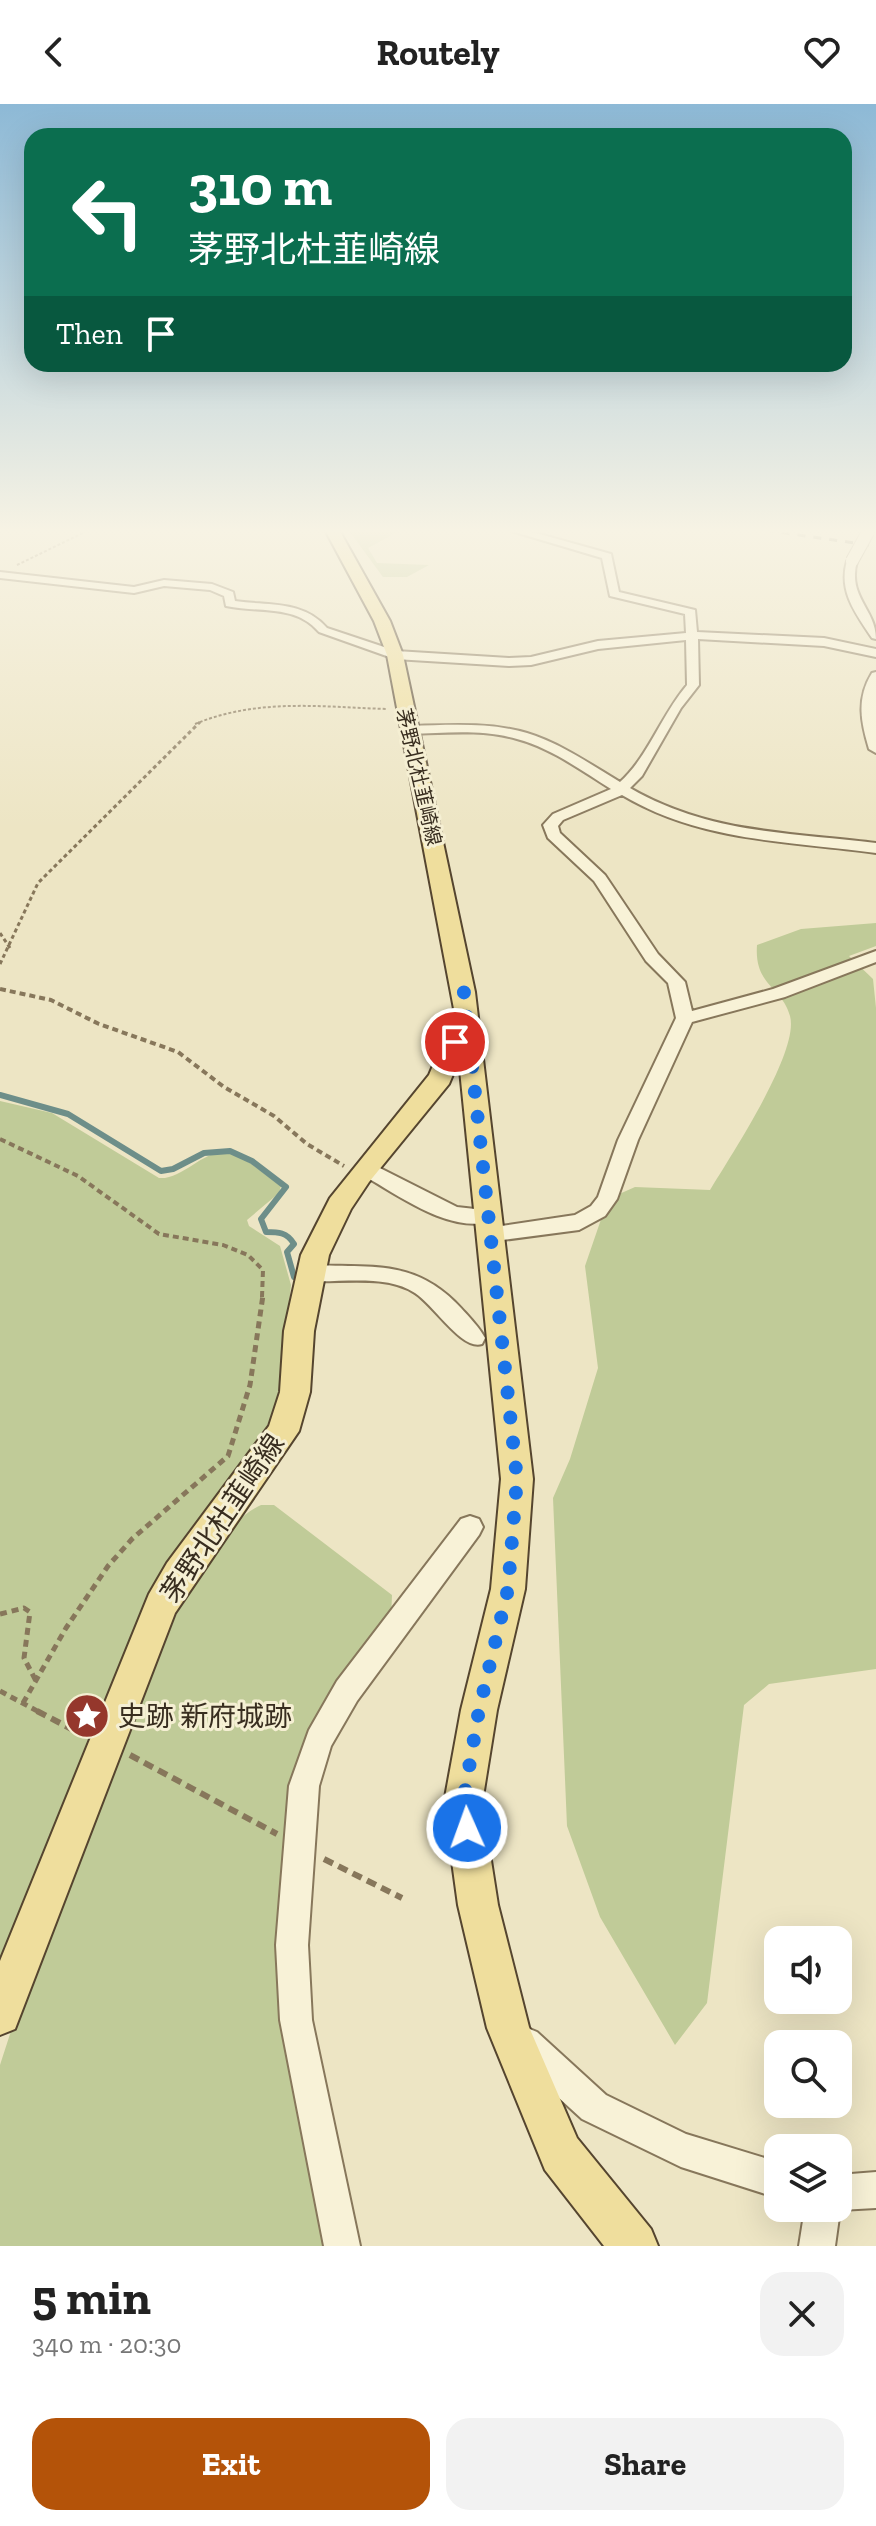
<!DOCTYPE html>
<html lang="en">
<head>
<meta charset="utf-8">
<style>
  :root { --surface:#fff; --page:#f2f2f2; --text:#222; --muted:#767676; --accent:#b45309 }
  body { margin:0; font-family:"Zilla Slab","Noto Sans JP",serif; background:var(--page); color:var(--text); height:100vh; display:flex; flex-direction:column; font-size:30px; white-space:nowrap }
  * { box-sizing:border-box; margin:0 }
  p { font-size:26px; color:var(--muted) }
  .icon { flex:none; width:44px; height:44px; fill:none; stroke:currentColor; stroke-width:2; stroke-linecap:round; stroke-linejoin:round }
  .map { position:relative; height:2142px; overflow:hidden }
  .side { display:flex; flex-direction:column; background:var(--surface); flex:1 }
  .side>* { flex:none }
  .hud { position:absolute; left:24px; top:24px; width:828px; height:244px; border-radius:24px; box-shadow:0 8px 32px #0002; background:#0b6e4f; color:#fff; overflow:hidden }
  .fabs { position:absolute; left:764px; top:1822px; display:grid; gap:16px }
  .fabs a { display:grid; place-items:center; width:88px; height:88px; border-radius:16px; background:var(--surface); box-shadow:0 8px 32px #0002; font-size:40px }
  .pin { position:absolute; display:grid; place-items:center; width:68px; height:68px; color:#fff; margin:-34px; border:4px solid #fff; border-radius:50%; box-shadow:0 2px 8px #0007 }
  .me { position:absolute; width:88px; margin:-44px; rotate:358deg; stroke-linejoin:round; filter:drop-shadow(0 0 6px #0008) }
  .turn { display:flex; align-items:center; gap:28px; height:168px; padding:0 32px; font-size:36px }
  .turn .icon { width:104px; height:104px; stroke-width:2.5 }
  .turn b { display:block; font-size:56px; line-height:68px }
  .then { display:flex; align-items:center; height:76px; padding:0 32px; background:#0003; gap:16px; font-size:30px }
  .round { display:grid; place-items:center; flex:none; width:84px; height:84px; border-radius:24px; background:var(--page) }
  .headline { display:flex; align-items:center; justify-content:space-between; height:136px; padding:0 32px }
  h1 { font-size:48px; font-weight:700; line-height:60px }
  .action { display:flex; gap:16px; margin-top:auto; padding:16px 32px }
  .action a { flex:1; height:92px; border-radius:24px; background:var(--accent); color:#fff; font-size:32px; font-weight:700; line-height:92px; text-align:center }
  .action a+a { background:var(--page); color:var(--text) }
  header { display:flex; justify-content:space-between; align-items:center; height:104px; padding:0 32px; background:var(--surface); font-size:36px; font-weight:700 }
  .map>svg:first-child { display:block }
  .green { fill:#c0cb98 }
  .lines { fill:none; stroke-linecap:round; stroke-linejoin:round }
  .stream { stroke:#6d8e89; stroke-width:6 }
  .minor-casing { stroke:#87775b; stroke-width:4 }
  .major-casing { stroke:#55452f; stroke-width:4 }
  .path-far4 { stroke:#87775b; stroke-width:2; stroke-dasharray:3 2; stroke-linecap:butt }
  .path-far3 { stroke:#87775b; stroke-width:3; stroke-dasharray:4 3; stroke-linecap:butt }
  .path-far2 { stroke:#87775b; stroke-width:4; stroke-dasharray:6 4; stroke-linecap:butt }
  .path-far1 { stroke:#87775b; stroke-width:5; stroke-dasharray:7 5; stroke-linecap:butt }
  .path { stroke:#87775b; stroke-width:6; stroke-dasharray:10 6; stroke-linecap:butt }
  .minor { fill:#f8f2d7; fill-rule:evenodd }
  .major { fill:#efde9d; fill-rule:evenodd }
  .rail { stroke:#382d1f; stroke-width:3; stroke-dasharray:8 8; stroke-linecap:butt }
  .minor-bridge-casing { stroke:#87775b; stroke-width:14; stroke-linecap:butt }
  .minor-bridge { stroke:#f8f2d7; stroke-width:12 }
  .route { stroke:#1a73e8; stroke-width:14; stroke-dasharray:0 25.2 }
  .labels { text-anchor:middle; stroke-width:6; stroke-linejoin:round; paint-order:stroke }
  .far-street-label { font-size:20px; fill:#382d1f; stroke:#f5efd3 }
  .near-street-label { font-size:28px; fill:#382d1f; stroke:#f5efd3 }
  .near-poi-label { font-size:28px; fill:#382d1f; stroke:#f5efd3; text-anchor:start }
</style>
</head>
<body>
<header><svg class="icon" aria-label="back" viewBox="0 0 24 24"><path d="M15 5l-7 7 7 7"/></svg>Routely<svg class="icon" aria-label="heart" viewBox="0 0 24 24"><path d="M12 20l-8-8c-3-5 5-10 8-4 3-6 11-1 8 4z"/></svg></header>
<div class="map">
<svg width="876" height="2142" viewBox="0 0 876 2142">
  <rect width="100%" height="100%" fill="#ede5c4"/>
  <g class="green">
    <polygon points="347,424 405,424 368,444 377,459 429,461 407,473 383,473"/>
    <path d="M876 819V842L849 852 873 875 876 904V1565L769 1580 744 1601 707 1899 675 1941 600 1813 567 1722 553 1394 570 1355 598 1264 585 1162 608 1095 635 1083 710 1086C729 1054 800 948 790 912 782 882 754 882 757 841L801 825Z"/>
    <path d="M0 997 52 1009 159 1074C185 1076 209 1038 234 1050 250 1057 266 1072 281 1082L279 1089 247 1116 249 1122 280 1142 291 1181 279 1299 267 1327 163 1473 0 1870Z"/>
    <path d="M261 1401H274L392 1491 391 1515 291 1690 331 2142H0V1961L11 1927 180 1501C200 1468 224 1418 261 1401Z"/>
  </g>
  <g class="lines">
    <path class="stream" d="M0 991 68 1010 161 1067 173 1065 204 1049 230 1047 252 1057 286 1083 261 1115 266 1128C278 1128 287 1128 294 1140L287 1148 294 1173"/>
    <g class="minor-casing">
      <g id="minor">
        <path d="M501 424H518L611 450 619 488 695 506 697 528 824 534 876 545V553L824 542 698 535 699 581 681 604 642 672 630 684C710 730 788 728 876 739V749C788 737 701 738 622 691L563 716 558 722 560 729 605 771 658 850 685 878 692 907 773 885 876 847V858L785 893 692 918 638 1036 617 1095 605 1112 579 1126 488 1138 481 1135 478 1130 481 1125 575 1111 591 1102 598 1093 618 1036 676 914 668 879 646 857 594 777 548 734 543 721 553 710 611 685C582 667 551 644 517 635 483 625 445 629 410 630L403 626 410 622C449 621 489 618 527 629 560 639 590 660 620 678 648 653 662 610 687 581L686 536 598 545 531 561 509 562 395 555 319 528C295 500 259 509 226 502L224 492 210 486 164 482 134 489 0 474V468L134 483 164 476 212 480 233 488 235 497C268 502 303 496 327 524L396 547 509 554 531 553 598 537 686 529 685 510 610 492 602 454Z"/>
        <path d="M852 454 857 457C847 493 876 505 876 535L872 534C856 510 838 487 847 457Z"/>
        <path d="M876 568V649L869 645C861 618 856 595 872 569Z"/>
        <path d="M366 1057 457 1103 493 1107 496 1112 493 1117C449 1131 396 1089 359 1069L356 1064 359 1059Z"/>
        <path d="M309 1161C371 1164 415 1154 461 1204 470 1214 479 1223 485 1234L482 1240C462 1247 434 1201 415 1189 386 1170 342 1179 309 1177L301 1175 298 1169 301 1163Z"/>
        <polygon points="470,1412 479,1415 483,1423 479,1431 357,1597 331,1642 319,1682 308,1841 312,1916 360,2142 324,2142 280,1916 276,1841 289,1682 309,1626 337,1577 461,1415"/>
        <polygon points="525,1923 537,1928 606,1991 686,2030 778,2058 778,2094 681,2063 582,2015 513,1952 508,1940 513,1928"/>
        <polygon points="876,2068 876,2104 840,2106 835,2142 799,2142 805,2104 838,2104 838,2071"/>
      </g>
    </g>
    <g class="major-casing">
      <polygon id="major" points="324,424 338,424 390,517 403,551 475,888 533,1375 525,1485 497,1606 482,1699 498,1801 529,1923 577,2034 651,2125 658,2142 604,2142 545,2066 487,1924 458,1801 444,1699 461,1606 491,1485 501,1375 459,956 449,980 369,1078 351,1105 329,1151 314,1227 310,1288 299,1327 175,1509 15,1925 0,1931 0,1857 149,1490 167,1459 269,1322 280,1288 284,1227 301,1151 330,1094 429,971 443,938 448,911 454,905 387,551 374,517"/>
    </g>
    <g class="path-far4">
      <polyline points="17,461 93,424"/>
      <path d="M195 620C258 594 321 603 387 605"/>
    </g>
    <g class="path-far3">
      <polyline points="0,829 10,844"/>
      <polyline points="0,860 38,779 200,618"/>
    </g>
    <g class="path-far2">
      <polyline points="0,885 51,896 99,920 178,948 224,983 274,1012 307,1040 344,1062"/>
      <polyline points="0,1035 78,1072 159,1130 223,1141 248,1151 263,1166 262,1193"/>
    </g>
    <g class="path-far1">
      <polyline points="0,1510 24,1504 30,1508 24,1554 36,1577"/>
      <polyline points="0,1587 41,1609"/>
      <polyline points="23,1599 66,1524 108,1462 132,1435 228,1352 250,1281 263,1191"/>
    </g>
    <g class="path">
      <polyline points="37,1607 83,1631"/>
      <polyline points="130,1651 277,1730"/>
      <polyline points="324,1755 402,1794"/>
    </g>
    <use href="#minor" class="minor"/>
    <use href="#major" class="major"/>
    <polyline class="rail" points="750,424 876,442"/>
    <g class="minor-bridge-casing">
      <polyline id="minor-bridge" points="852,457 868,428"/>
    </g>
    <use href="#minor-bridge" class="minor-bridge"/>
  </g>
  <linearGradient id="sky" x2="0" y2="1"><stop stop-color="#8db9d6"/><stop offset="0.59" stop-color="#f7f3e4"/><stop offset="1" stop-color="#f7f3e4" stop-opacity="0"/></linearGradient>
  <rect width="876" height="724" fill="url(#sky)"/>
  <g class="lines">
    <polyline class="route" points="455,938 464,888 517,1375 508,1485 479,1606 463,1699 467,1724"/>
  </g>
  <defs>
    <g id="sight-disc" transform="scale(2.3)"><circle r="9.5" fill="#95372c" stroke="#f5efd3"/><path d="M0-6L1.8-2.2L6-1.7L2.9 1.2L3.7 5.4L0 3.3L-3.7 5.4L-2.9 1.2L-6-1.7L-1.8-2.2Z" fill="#fff"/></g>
  </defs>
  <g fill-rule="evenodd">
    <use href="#sight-disc" x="87" y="1612"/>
  </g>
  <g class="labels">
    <g class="far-street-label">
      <text transform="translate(419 673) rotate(77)" y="7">茅野北杜韮崎線</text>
    </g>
    <g class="near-street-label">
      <text transform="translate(222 1414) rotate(-56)" y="10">茅野北杜韮崎線</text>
    </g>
    <g class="near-poi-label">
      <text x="118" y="1622">史跡 新府城跡</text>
    </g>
  </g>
</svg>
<div class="fabs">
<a><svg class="icon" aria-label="sound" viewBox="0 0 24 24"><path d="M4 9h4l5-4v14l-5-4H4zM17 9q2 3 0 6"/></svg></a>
<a><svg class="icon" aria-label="search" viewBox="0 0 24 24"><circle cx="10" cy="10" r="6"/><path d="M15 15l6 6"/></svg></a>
<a><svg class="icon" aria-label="layers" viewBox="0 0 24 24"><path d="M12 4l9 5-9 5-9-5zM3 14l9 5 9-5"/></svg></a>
</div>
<div class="pin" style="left:455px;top:938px;background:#d93025"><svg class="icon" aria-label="arrive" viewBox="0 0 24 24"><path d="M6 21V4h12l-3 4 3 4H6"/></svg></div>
<svg class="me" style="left:467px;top:1724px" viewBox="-20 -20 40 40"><circle r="17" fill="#1a73e8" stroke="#fff" stroke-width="3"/><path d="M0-11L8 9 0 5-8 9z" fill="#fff"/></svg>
<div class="hud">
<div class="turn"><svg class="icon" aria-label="left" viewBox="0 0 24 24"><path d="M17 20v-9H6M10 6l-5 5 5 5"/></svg><div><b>310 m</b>茅野北杜韮崎線</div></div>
<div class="then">Then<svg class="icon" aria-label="arrive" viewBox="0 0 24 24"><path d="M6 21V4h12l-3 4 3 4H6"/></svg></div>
</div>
</div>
<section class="side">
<div class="headline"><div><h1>5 min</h1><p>340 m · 20:30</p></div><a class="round"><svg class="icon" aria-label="close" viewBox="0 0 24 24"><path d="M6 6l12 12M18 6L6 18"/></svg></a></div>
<div class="action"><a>Exit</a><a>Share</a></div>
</section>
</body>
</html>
